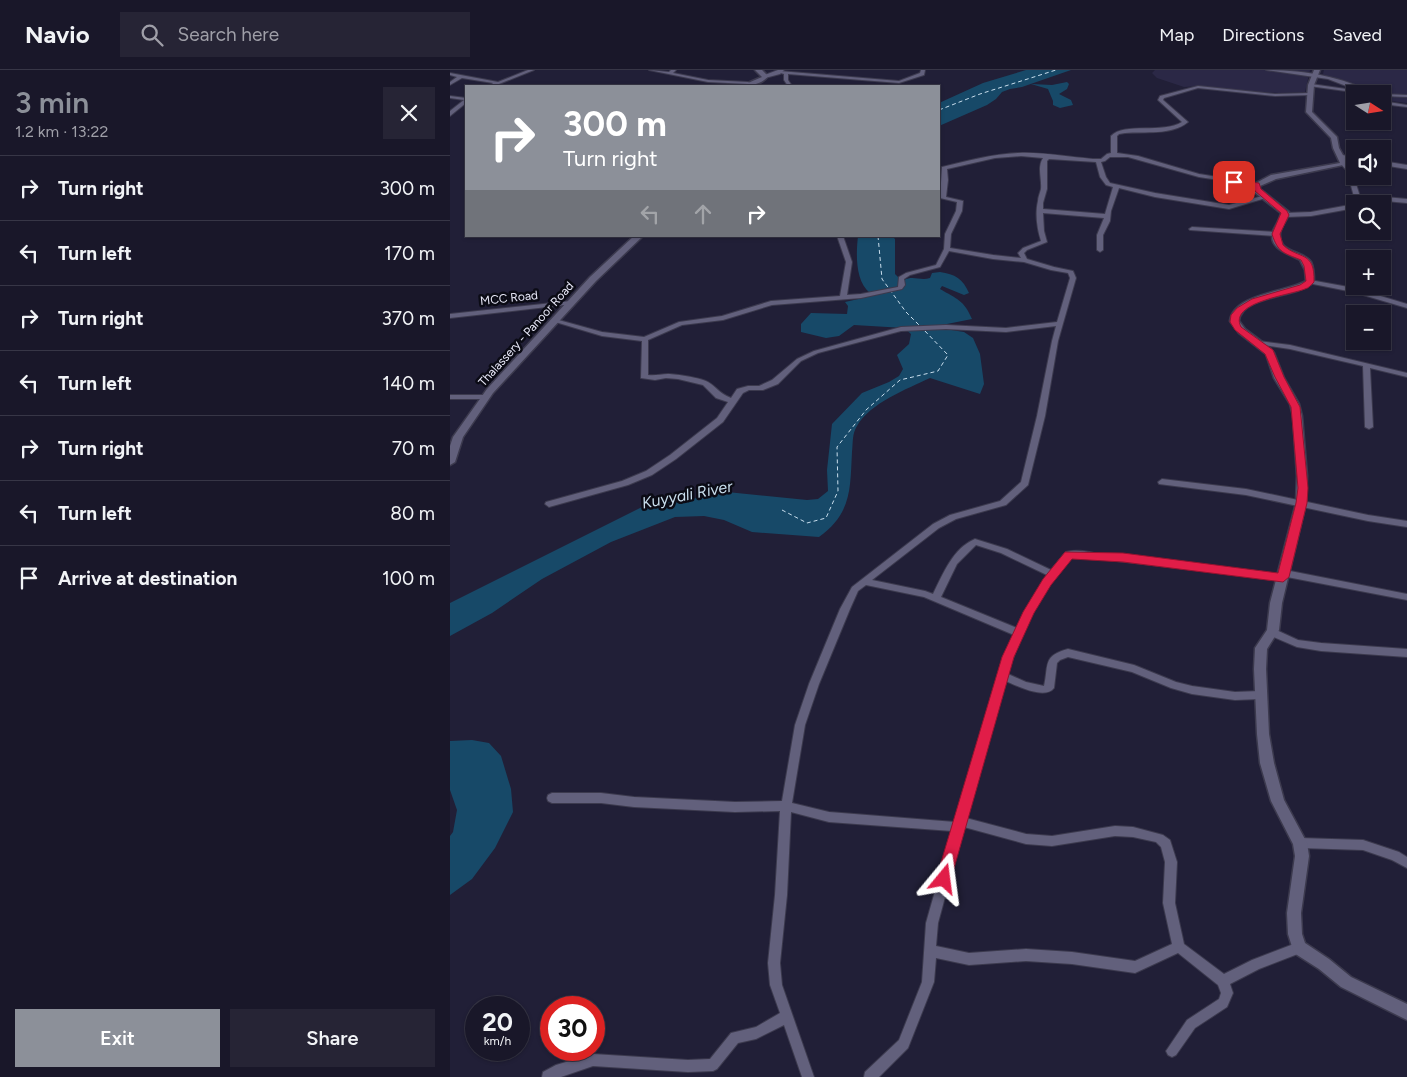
<!DOCTYPE html>
<html lang="en">
<head>
<meta charset="utf-8">
<style>
  :root { --surface:#191729; --page:#262435; --text:#f1f3f6; --muted:#9f9fa8; --line:#373646; --accent:#8c9099 }
  body { margin:0; font-family:Figtree,sans-serif; background:var(--page); color:var(--text); height:100vh; display:flex; flex-direction:column; font-size:19px; white-space:nowrap }
  * { box-sizing:border-box; margin:0 }
  p { font-size:16px; color:var(--muted) }
  .icon { flex:none; width:28px; height:28px; fill:none; stroke:currentColor; stroke-width:2; stroke-linecap:round; stroke-linejoin:round }
  .map { position:relative; flex:1; overflow:hidden }
  .details { display:flex; flex-direction:column; background:var(--surface); width:450px }
  .details>* { flex:none }
  .banner { position:absolute; left:15px; top:15px; width:475px; height:152px; border-radius:0px; box-shadow:0 1px 4px #0004,0 0 0 1px var(--line); background:#8c9099; color:#fff; overflow:hidden }
  .needle { width:32px; rotate:102deg }
  .fabs { position:absolute; left:896px; top:15px; display:grid; gap:10px }
  .fabs a { display:grid; place-items:center; width:45px; height:45px; border-radius:0px; background:var(--surface); box-shadow:0 1px 4px #0004,0 0 0 1px var(--line); font-size:25px }
  .speed { position:absolute; left:15px; top:926px; display:flex; gap:10px; font-size:25px; font-weight:700; text-align:center }
  .speed>* { display:grid; place-content:center; width:65px; height:65px; border-radius:50%; background:var(--surface); box-shadow:0 1px 4px #0004,0 0 0 1px var(--line); line-height:1 }
  .speed small { font-size:12px; font-weight:400 }
  .speed .limit { border:8px solid #d22; background:#fff; color:#111 }
  .pin { position:absolute; display:grid; place-items:center; width:42px; height:42px; color:#fff; margin:-21px; border-radius:10px; box-shadow:0 2px 8px #0006 }
  .me { position:absolute; width:55px; margin:-28px; rotate:16deg; stroke-linejoin:round; filter:drop-shadow(0 0 4px #0008) }
  .turn { display:flex; align-items:center; gap:18px; height:105px; padding:0 15px; font-size:22px }
  .turn .icon { width:65px; height:65px; stroke-width:2.5 }
  .turn b { display:block; font-size:35px; line-height:42px }
  .lanes { display:flex; align-items:center; height:48px; padding:0 15px; background:#0003; justify-content:center; gap:25px; direction:ltr }
  .lanes .off { opacity:.35 }
  .round { display:grid; place-items:center; flex:none; width:52px; height:52px; border-radius:0px; background:var(--page) }
  .head { display:flex; align-items:center; justify-content:space-between; height:85px; padding:0 15px }
  h1 { font-size:30px; font-weight:600; line-height:38px; color:var(--accent) }
  .cta { display:flex; gap:10px; margin-top:auto; padding:10px 15px }
  .cta a { flex:1; height:58px; border-radius:0px; background:var(--accent); color:#fff; font-size:20px; font-weight:600; line-height:58px; text-align:center }
  .cta a+a { background:var(--page); color:var(--text) }
  ul { padding:0; list-style:none }
  li { display:flex; align-items:center; gap:15px; height:65px; padding:0 15px; border-top:1px solid var(--line) }
  li div { flex:1 }
  li b { display:block; font-size:19px }
  li em { font-style:normal }
  header { display:flex; align-items:center; gap:30px; box-sizing:border-box; height:70px; padding:0 25px; background:var(--surface); border-bottom:1px solid var(--line) }
  header strong { font-size:24px }
  nav { display:flex; gap:28px; margin-inline-start:auto; font-size:18px }
  .search { width:350px; height:45px; background:var(--page); display:flex; align-items:center; gap:12px; box-sizing:border-box; padding:0 18px; border-radius:0px; color:var(--muted); font-size:19px }
  main { display:flex; flex:1; min-height:0 }
  .map>svg:first-child { display:block }
  .built { fill:#2b2846 }
  .water { fill:#174968 }
  .lines { fill:none; stroke-linecap:round; stroke-linejoin:round }
  .ferry { stroke:#c9deed; stroke-width:1; stroke-dasharray:4 3; stroke-linecap:butt }
  .minor-casing { stroke:#3c3a4e; stroke-width:2 }
  .tertiary-casing { stroke:#3c3a4e; stroke-width:2 }
  .secondary-casing { stroke:#3c3a4e; stroke-width:3 }
  .minor { fill:#62607c; fill-rule:evenodd }
  .tertiary { fill:#62607c; fill-rule:evenodd }
  .secondary { fill:#62607c; fill-rule:evenodd }
  .route { fill:#e11d48; stroke:#92132f }
  .labels { text-anchor:middle; stroke-width:5; stroke-linejoin:round; paint-order:stroke }
  .far-street-label { font-size:12px; fill:#eaeafa; stroke:#0b0b15 }
  .water-label { font-size:16px; font-style:italic; fill:#c9deed; stroke:#0b0b15 }
</style>
</head>
<body>
<header>
<strong>Navio</strong>
<div class="search"><svg class="icon" aria-label="search" viewBox="0 0 24 24"><circle cx="10" cy="10" r="6"/><path d="M15 15l6 6"/></svg>Search here</div>
<nav><a>Map</a><a>Directions</a><a>Saved</a></nav>
</header>
<main>
<section class="details">
<div class="head"><div><h1>3 min</h1><p>1.2 km · 13:22</p></div><a class="round"><svg class="icon" aria-label="close" viewBox="0 0 24 24"><path d="M6 6l12 12M18 6L6 18"/></svg></a></div>
<ul>
<li><svg class="icon" aria-label="right" viewBox="0 0 24 24"><path d="M7 20v-9h11M14 6l5 5-5 5"/></svg><div><b>Turn right</b></div><em>300 m</em></li>
<li><svg class="icon" aria-label="left" viewBox="0 0 24 24"><path d="M17 20v-9H6M10 6l-5 5 5 5"/></svg><div><b>Turn left</b></div><em>170 m</em></li>
<li><svg class="icon" aria-label="right" viewBox="0 0 24 24"><path d="M7 20v-9h11M14 6l5 5-5 5"/></svg><div><b>Turn right</b></div><em>370 m</em></li>
<li><svg class="icon" aria-label="left" viewBox="0 0 24 24"><path d="M17 20v-9H6M10 6l-5 5 5 5"/></svg><div><b>Turn left</b></div><em>140 m</em></li>
<li><svg class="icon" aria-label="right" viewBox="0 0 24 24"><path d="M7 20v-9h11M14 6l5 5-5 5"/></svg><div><b>Turn right</b></div><em>70 m</em></li>
<li><svg class="icon" aria-label="left" viewBox="0 0 24 24"><path d="M17 20v-9H6M10 6l-5 5 5 5"/></svg><div><b>Turn left</b></div><em>80 m</em></li>
<li><svg class="icon" aria-label="arrive" viewBox="0 0 24 24"><path d="M6 21V4h12l-3 4 3 4H6"/></svg><div><b>Arrive at destination</b></div><em>100 m</em></li>
</ul>
<div class="cta"><a>Exit</a><a>Share</a></div>
</section>
<div class="map">
<svg width="957" height="1007" viewBox="0 0 957 1007">
  <rect width="100%" height="100%" fill="#211f37"/>
  <g class="built">
    <polygon points="705,0 860,0 855,22 829,23 772,20 750,16 734,17 707,8 702,3"/>
    <polygon points="874,0 957,0 957,33 933,30 932,24 915,24 877,9 873,4"/>
  </g>
  <g class="water">
    <polygon points="576,0 621,0 572,17 560,19 552,22 546,29 537,35 489,56 489,33 533,13"/>
    <polygon points="617,12 619,14 617,19 609,24 621,30 623,35 610,38 603,35 603,31 598,19 581,14 602,15"/>
    <path d="M408 166H442L445 169V204L449 208 450 216 420 223C405 211 406 184 408 166Z"/>
    <path d="M490 202C505 204 513 209 519 223L514 225 492 216 490 219C507 229 514 230 522 249L492 255 495 259 514 262 523 268 530 284 534 314 530 324 480 308C457 319 420 333 407 356 402 364 403 372 402 382 400 419 402 443 369 467L302 462 274 450 254 446 225 447 161 472 92 509 42 543 0 566V533L208 429 236 430 277 422 357 430 368 429 378 421 377 400 382 354 412 323 439 312 449 306 453 299 447 285 459 274 461 264 454 258 404 255 389 266 376 268 351 262V254L361 243 397 244 398 236 395 232 453 219 454 210C463 205 470 211 480 208L482 203Z"/>
    <polygon points="22,670 39,673 51,686 61,719 63,742 45,778 22,809 0,825 0,766 3,762 7,740 0,720 0,671"/>
  </g>
  <g class="lines">
    <g class="ferry">
      <polyline points="489,40 530,24 606,0"/>
      <polyline points="428,166 432,209 456,242 470,256"/>
      <polyline points="332,440 357,453 376,448 388,421 387,377 416,340 450,310 488,301 498,285 473,259"/>
    </g>
    <g class="minor-casing">
      <g id="minor">
        <polygon points="78,0 84,0 44,16 41,15 43,13 12,8 0,15 0,12 7,7 0,5 0,3 48,12"/>
        <polygon points="199,0 219,2 221,0 226,0 223,3 258,10 298,12 300,13 298,14 258,12"/>
        <polygon points="471,0 475,0 474,5 449,13 338,4 338,10 342,16 338,16 334,10 334,4 327,2 329,1 449,11 470,3"/>
        <path d="M816 0C852 0 892 6 924 24H917L878 9Z"/>
        <polygon points="861,14 903,20 905,21 903,22 859,16 859,15"/>
        <path d="M748 16 825 24 860 23 862 24 860 25 825 26 748 18 714 28 713 30 738 52C721 66 695 61 675 63L669 64 667 66V83L688 86 749 104 806 113 809 115 808 116 749 107 678 87H660L655 91 651 92 656 107 660 113 705 123 779 135 816 125 819 127 779 139 705 127 669 118 661 141 660 151 653 165V180L650 182 647 180V165L654 148 593 143 594 161 597 172 577 180 574 183 577 189 604 197 623 201 626 208 608 271 595 346 578 415 556 435 506 449 489 458 422 510 475 521 483 524C493 504 503 478 525 469L557 479 601 500 616 482C630 478 644 484 658 485 716 490 773 497 831 504L832 501 835 500 957 524V530L837 507 836 509 833 510 623 486C599 502 566 575 558 604L576 612 594 616C599 595 592 586 618 579L684 595 726 612 742 616 785 622 810 621 813 622 815 625 813 628 810 629 785 630 742 624 721 618 682 602 618 587 610 590 607 593 604 618C595 630 567 616 556 611L516 748 576 764 602 766 665 756 683 757 713 765 720 770 727 792 725 833 734 874 774 904 802 890 849 872 853 874 855 878 853 882 809 899 780 914 783 923 777 937 745 958 726 985 722 987 718 985 716 981 737 950 769 929 771 923 768 915 728 883 685 903 622 894 576 891 519 895 486 888 484 912 458 978 429 1007H414L415 1002 449 970 472 912 476 853 502 761 379 752 341 742 337 825 330 893 332 915 364 1007H352L334 955 306 969 288 973 267 999 263 1001 238 1002 143 996 111 1007H92L93 1002 106 995 143 984 238 990 260 989 281 963 306 957 330 943 320 915 318 893 325 825 330 741 285 742 184 737 151 733H102L98 731 97 728 98 725 102 723H151L184 727 285 732 332 731 345 655 359 614 390 539 402 517 483 454 500 445 550 431 571 412 587 346 602 271 606 256 556 262 496 259 451 261 368 283 351 291 328 314 313 320H299L293 323 273 352 226 389 202 405 178 415 99 437 95 434 96 432 172 411 196 401 220 385 267 348 278 332 266 328 253 315 228 309 216 308 205 310 191 308 192 271 152 266 102 251 105 249 152 262 194 267 229 252 272 246 321 231 390 226 396 192 387 166H393L402 192 397 225 411 224 448 217 449 207 456 203 486 195 494 179 495 164 506 141 507 132 490 128 492 97C517 91 543 84 569 83 593 82 619 87 643 89H651L657 84 661 83V66C674 52 713 64 732 52L708 30 710 26ZM571 86 593 88C587 97 592 109 591 119 590 123 588 127 588 131 585 143 587 159 591 171L573 178 568 183 571 188 543 185 500 178 501 164 512 141 513 131 496 127 498 110 497 99 545 88ZM599 89 646 92 650 107 656 115 663 117 655 144 593 139V133L597 119V91ZM499 181 543 189 574 192 601 200 618 203 620 208 607 252 556 258 496 255 451 257 364 281 347 289 322 310 309 316H298L287 319 281 328C268 323 267 317 258 312 251 308 226 304 218 304 211 304 205 306 198 305V270L232 255 273 250 322 235 411 228 452 219 455 215 454 209 460 205 490 197ZM526 475 551 483 597 505 576 540 567 558 491 527 507 494ZM416 515 474 527 564 565 553 587 505 752 379 742 342 733 355 655 369 614 400 539 408 521ZM514 757 576 774 602 776 665 766 683 767 706 772 711 777 715 792 713 833 722 874 685 891 622 882 576 879 519 883 486 876 488 853Z"/>
        <polygon points="931,24 932,24 957,25 957,27 932,26 932,24"/>
        <polygon points="0,26 16,28 16,33 0,46 0,41 14,30 0,28"/>
        <polygon points="932,31 957,35 957,37 932,34"/>
        <polygon points="892,85 905,87 905,91 890,88 890,86"/>
        <polygon points="932,91 957,95 957,99 932,95"/>
        <polygon points="892,93 896,93 902,101 912,133 935,127 957,129 957,133 935,131 922,134 906,134 897,101 891,94"/>
        <polygon points="905,134 905,138 861,146 835,147 832,145 835,143 861,142"/>
        <polygon points="742,157 826,162 829,164 826,166 740,160 739,159"/>
        <polygon points="860,210 904,218 957,234 957,238 903,222 858,213 857,212"/>
        <polygon points="121,231 123,232 123,234 0,248 0,244"/>
        <polygon points="809,271 840,275 957,303 957,307 920,298 923,357 919,359 915,357 913,296 840,279 807,274 807,272"/>
        <polygon points="0,325 35,325 39,327 35,329 0,329"/>
        <polygon points="712,409 796,419 918,445 957,451 957,457 918,451 796,425 709,414 708,412"/>
        <polygon points="822,558 848,570 871,573 957,579 957,587 871,581 847,577 819,565 817,562 819,559"/>
        <polygon points="850,768 913,770 949,782 957,787 957,798 942,790 913,780 850,778 846,777 845,773 846,769"/>
      </g>
    </g>
    <g class="tertiary-casing">
      <polygon id="tertiary" points="328,0 334,0 330,4 315,8 312,6"/>
    </g>
    <g class="secondary-casing">
      <g id="secondary">
        <path d="M305 0H312L318 6C313 14 300 16 291 16L312 7Z"/>
        <path d="M864 0H870L864 15 862 42 887 67 889 78 898 94 826 109 810 116V119L839 142C838 150 830 157 830 164 829 184 853 180 861 192 864 198 864 205 864 212 847 228 791 225 789 251L795 259 819 277 824 283 834 308 849 334 852 346 857 406 856 433 832 533 829 560 817 579 816 599 819 664 824 693 834 730 857 773 859 786 851 843 852 864 855 873 879 889 901 907 957 934V950L891 917 869 899 844 883 838 864 837 843 845 786 843 774 821 731 810 693 807 664 804 599 805 578 817 560 820 533 846 433 847 406 843 346 840 334 824 308 816 284 789 263 780 251C783 224 836 222 856 211L855 200 850 190C840 184 817 179 823 161 826 155 830 149 831 143L804 122 802 115 821 105 890 93 883 78 881 68 856 42 858 15Z"/>
        <polygon points="184,166 193,166 146,211 43,323 13,367 5,392 0,395 0,376 3,367 37,319 140,207"/>
      </g>
    </g>
    <use href="#minor" class="minor"/>
    <use href="#tertiary" class="tertiary"/>
    <use href="#secondary" class="secondary"/>
  </g>
  <path class="route" d="M782 110 809 113 811 119 837 141 839 145 830 164 833 175C849 190 865 180 864 212 861 215 859 218 855 219 841 225 778 232 791 257L823 280 834 307 850 337 858 418 857 433 839 507 833 512 673 492 622 489 601 515 584 543 564 587 501 809 499 814 494 816 489 814 486 809 552 587 573 542 593 509 615 482 673 483 828 503 846 433 848 418 841 337 825 307 815 284 785 260 780 252 781 245 787 238 802 229 850 215 856 211 854 196 851 190C834 183 828 183 822 164L831 143 805 121 803 116 782 113Z"/>
  <g class="labels">
    <g class="far-street-label">
      <text transform="translate(59 228) rotate(-6)" y="4">MCC Road</text>
      <text transform="translate(76 264) rotate(-48)" y="4">Thalassery - Panoor Road</text>
    </g>
    <g class="water-label">
      <text transform="translate(237 424) rotate(-11)" y="6">Kuyyali River</text>
    </g>
  </g>
</svg>
<div class="fabs">
<a><svg class="needle" viewBox="-14 -14 28 28"><path d="M0-13l5 13h-10z" fill="#e53935"/><path d="M0 13l5-13h-10z" fill="#9f9fa8"/></svg></a>
<a><svg class="icon" aria-label="sound" viewBox="0 0 24 24"><path d="M4 9h4l5-4v14l-5-4H4zM17 9q2 3 0 6"/></svg></a>
<a><svg class="icon" aria-label="search" viewBox="0 0 24 24"><circle cx="10" cy="10" r="6"/><path d="M15 15l6 6"/></svg></a>
<a>+</a>
<a>−</a>
</div>
<div class="speed"><div>20<small>km/h</small></div><div class="limit">30</div></div>
<div class="pin" style="left:784px;top:112px;background:#d93025"><svg class="icon" aria-label="arrive" viewBox="0 0 24 24"><path d="M6 21V4h12l-3 4 3 4H6"/></svg></div>
<svg class="me" style="left:494px;top:809px" viewBox="-20 -20 40 40"><path d="M0-17L14 15 0 8-14 15z" fill="#e11d48" stroke="#fff" stroke-width="4"/></svg>
<div class="banner">
<div class="turn"><svg class="icon" aria-label="right" viewBox="0 0 24 24"><path d="M7 20v-9h11M14 6l5 5-5 5"/></svg><div><b>300 m</b>Turn right</div></div>
<div class="lanes"><svg class="icon off" aria-label="left" viewBox="0 0 24 24"><path d="M17 20v-9H6M10 6l-5 5 5 5"/></svg><svg class="icon off" aria-label="ahead" viewBox="0 0 24 24"><path d="M12 20V5M6 11l6-6 6 6"/></svg><svg class="icon" aria-label="right" viewBox="0 0 24 24"><path d="M7 20v-9h11M14 6l5 5-5 5"/></svg></div>
</div>
</div>
</main>
</body>
</html>
